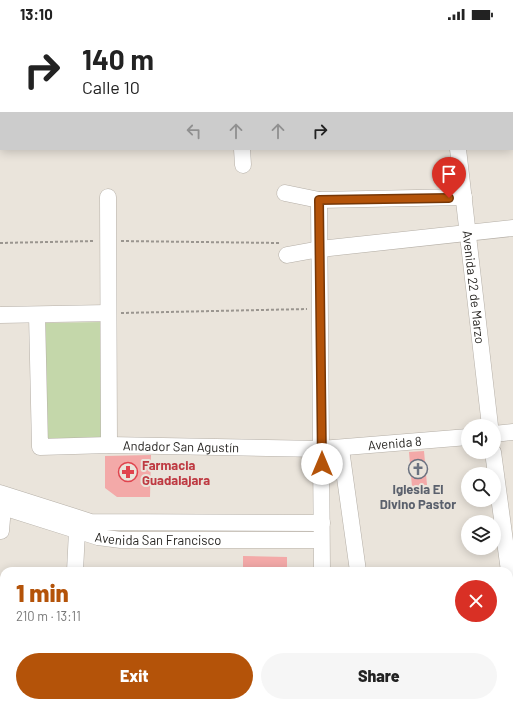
<!DOCTYPE html>
<html lang="en">
<head>
<meta charset="utf-8">
<style>
  :root { --surface:#fff; --page:#f6f6f6; --text:#222; --muted:#767676; --accent:#b45309 }
  body { margin:0; font-family:Barlow,sans-serif; background:var(--page); color:var(--text); height:100vh; display:flex; flex-direction:column; font-size:15px; white-space:nowrap }
  * { box-sizing:border-box; margin:0 }
  p { font-size:13px; color:var(--muted) }
  .icon { flex:none; width:22px; height:22px; fill:none; stroke:currentColor; stroke-width:2; stroke-linecap:round; stroke-linejoin:round }
  .map { position:relative; flex:1; overflow:hidden }
  .side { position:absolute; left:0px; top:539px; width:513px; height:140px; display:flex; flex-direction:column; background:var(--surface); border-radius:12px 12px 0 0; box-shadow:0 2px 10px #0003 }
  .side>* { flex:none }
  .hud { position:absolute; left:0px; top:0px; width:513px; height:122px; box-shadow:0 2px 10px #0003; background:#fff; color:var(--text); overflow:hidden }
  .controls { position:absolute; left:461px; top:391px; display:grid; gap:8px }
  .controls a { display:grid; place-items:center; width:40px; height:40px; border-radius:50%; background:var(--surface); box-shadow:0 2px 10px #0003; font-size:20px }
  .pin { position:absolute; display:grid; place-items:center; width:34px; height:34px; color:#fff; margin:-41px -17px; border-radius:50% 50% 50% 0; rotate:-45deg; box-shadow:0 0 4px #0007 }
  .pin .icon { rotate:45deg }
  .me { position:absolute; width:44px; margin:-22px; rotate:0deg; stroke-linejoin:round; filter:drop-shadow(0 0 3px #0008) }
  .turn { display:flex; align-items:center; gap:14px; height:84px; padding:0 16px; font-size:18px }
  .turn .icon { width:52px; height:52px; stroke-width:2.5 }
  .turn b { display:block; font-size:28px; line-height:34px }
  .lanes { display:flex; align-items:center; height:38px; padding:0 16px; background:#0003; justify-content:center; gap:20px; direction:ltr }
  .lanes .off { opacity:.35 }
  .round { display:grid; place-items:center; flex:none; width:42px; height:42px; border-radius:21px; background:var(--page) }
  .overview { display:flex; align-items:center; justify-content:space-between; height:68px; padding:0 16px }
  h1 { font-size:24px; font-weight:800; line-height:30px; color:var(--accent) }
  .primary-button { display:flex; gap:8px; margin-top:auto; padding:8px 16px }
  .primary-button a { flex:1; height:46px; border-radius:24px; background:var(--accent); color:#fff; font-size:16px; font-weight:800; line-height:46px; text-align:center }
  .primary-button a+a { background:var(--page); color:var(--text) }
  .status { display:flex; justify-content:space-between; align-items:center; height:28px; padding:0 20px; background:var(--surface); direction:ltr }
  .status svg { height:11px; fill:currentColor }
  .map>svg:first-child { display:block }
  .green { fill:#c4d7aa }
  .building { fill:#f3a9a8 }
  .lines { fill:none; stroke-linecap:round; stroke-linejoin:round }
  .minor-casing { stroke:#b5afa7; stroke-width:17 }
  .path { stroke:#9a958f; stroke-width:2; stroke-dasharray:3 2; stroke-linecap:butt }
  .minor { stroke:#fff; stroke-width:16 }
  .route-casing { stroke:#753606; stroke-width:10 }
  .route { stroke:#b45309; stroke-width:7 }
  .labels { text-anchor:middle; stroke-width:4; stroke-linejoin:round; paint-order:stroke }
  .street-label { font-size:13px; fill:#292724; stroke:#eae4db }
  .health-label { font-size:13px; font-weight:bold; fill:#be3a42; stroke:#eae4db; text-anchor:start }
  .worship-label { font-size:13px; font-weight:bold; fill:#5b616d; stroke:#eae4db }
</style>
</head>
<body>
<div class="status"><b>13:10</b><svg viewBox="0 0 49 12"><path d="M0 12V9h3v3zM5 12V6h3v6zM10 12V3h3v9zM15 12V0h3v12zM26 1h20v11H26zM47 4h2v5h-2z"/></svg></div>
<div class="map">
<svg width="513" height="679" viewBox="0 0 513 679">
  <rect width="100%" height="100%" fill="#eae4db"/>
  <polygon class="green" points="103,294 103,411 46,412 43,295"/>
  <g class="building">
    <polygon points="424,423 427,457 412,459 409,424"/>
    <polygon points="151,427 150,469 117,469 105,460 105,428"/>
    <polygon points="243,528 287,529 287,543 243,543"/>
  </g>
  <g class="lines">
    <g class="minor-casing">
      <g id="minor">
        <polyline points="69,0 69,1"/>
        <polyline points="155,0 155,1"/>
        <polyline points="443,0 443,1"/>
        <polyline points="242,121 243,137"/>
        <path id="s1" d="M458 121 490 398"/>
        <polyline points="285,165 319,172 464,169"/>
        <polyline points="108,169 109,417"/>
        <polyline points="319,172 322,543"/>
        <polyline points="287,227 320,221 513,200"/>
        <polyline points="0,287 108,285"/>
        <path id="s2" d="M37 287 40 419 109 417 321 421 468 409"/>
        <polyline points="494,406 513,404"/>
        <polyline points="341,421 358,543"/>
        <polyline points="493,424 509,543"/>
        <polyline points="0,465 91,494 322,495"/>
        <path id="s3" d="M0 478 98 509 121 512H321"/>
        <polyline points="1,503 3,479"/>
        <polyline points="75,543 77,503"/>
        <polyline points="509,545 513,576"/>
        <polyline points="509,619 513,619"/>
        <polyline points="159,675 159,679"/>
        <polyline points="323,675 323,679"/>
        <polyline points="375,675 375,679"/>
      </g>
    </g>
    <g class="path">
      <polyline points="295,1 303,0"/>
      <polyline points="121,213 280,215"/>
      <polyline points="0,215 95,213"/>
      <polyline points="121,285 307,281"/>
      <polyline points="0,580 4,580"/>
      <polyline points="0,647 4,647"/>
    </g>
    <use href="#minor" class="minor"/>
  </g>
  <g class="lines">
    <g class="route-casing">
      <polyline id="route" points="322,436 319,172 449,170"/>
    </g>
    <use href="#route" class="route"/>
  </g>
  <defs>
    <g id="church-ring" transform="scale(1)"><circle r="9.5" fill="#eae4db" stroke="#6b7280" stroke-width="1.5"/><path d="M-1.2-6h2.4v3.5h3.3v2.4h-3.3V6h-2.4V-.1h-3.3v-2.4h3.3Z" fill="#6b7280"/></g>
    <g id="pharmacy-ring" transform="scale(1)"><circle r="9.5" fill="#eae4db" stroke="#e0444e" stroke-width="1.5"/><path d="M-2-6h4v4h4v4h-4v4h-4v-4h-4v-4h4Z" fill="#e0444e"/></g>
  </defs>
  <g fill-rule="evenodd">
    <use href="#church-ring" x="418" y="441"/>
    <use href="#pharmacy-ring" x="128" y="444"/>
  </g>
  <g class="labels">
    <g class="street-label">
      <text dy="5" stroke="none"><textPath href="#s1" startOffset="139">Avenida 22 de Marzo</textPath></text>
      <text dy="5" stroke="none"><textPath href="#s2" startOffset="487">Avenida 8</textPath></text>
      <text dy="5" stroke="none"><textPath href="#s2" startOffset="273">Andador San Agustín</textPath></text>
      <text dy="5" stroke="none"><textPath href="#s3" startOffset="163">Avenida San Francisco</textPath></text>
    </g>
    <g class="health-label">
      <text x="142" y="442">Farmacia<tspan x="142" dy="15">Guadalajara</tspan></text>
    </g>
    <g class="worship-label">
      <text x="418" y="466">Iglesia El<tspan x="418" dy="15">Divino Pastor</tspan></text>
    </g>
  </g>
</svg>
<div class="controls">
<a><svg class="icon" aria-label="sound" viewBox="0 0 24 24"><path d="M4 9h4l5-4v14l-5-4H4zM17 9q2 3 0 6"/></svg></a>
<a><svg class="icon" aria-label="search" viewBox="0 0 24 24"><circle cx="10" cy="10" r="6"/><path d="M15 15l6 6"/></svg></a>
<a><svg class="icon" aria-label="layers" viewBox="0 0 24 24"><path d="M12 4l9 5-9 5-9-5zM3 14l9 5 9-5"/></svg></a>
</div>
<div class="pin" style="left:449px;top:170px;background:#d93025"><svg class="icon" aria-label="arrive" viewBox="0 0 24 24"><path d="M6 21V4h12l-3 4 3 4H6"/></svg></div>
<svg class="me" style="left:322px;top:436px" viewBox="-20 -20 40 40"><circle r="19" fill="#fff"/><path d="M0-13L10 11 0 6-10 11z" fill="#b45309"/></svg>
<div class="hud">
<div class="turn"><svg class="icon" aria-label="right" viewBox="0 0 24 24"><path d="M7 20v-9h11M14 6l5 5-5 5"/></svg><div><b>140 m</b>Calle 10</div></div>
<div class="lanes"><svg class="icon off" aria-label="left" viewBox="0 0 24 24"><path d="M17 20v-9H6M10 6l-5 5 5 5"/></svg><svg class="icon off" aria-label="ahead" viewBox="0 0 24 24"><path d="M12 20V5M6 11l6-6 6 6"/></svg><svg class="icon off" aria-label="ahead" viewBox="0 0 24 24"><path d="M12 20V5M6 11l6-6 6 6"/></svg><svg class="icon" aria-label="right" viewBox="0 0 24 24"><path d="M7 20v-9h11M14 6l5 5-5 5"/></svg></div>
</div>
<section class="side">
<div class="overview"><div><h1>1 min</h1><p>210 m · 13:11</p></div><a class="round" style="background:#d93025;color:#fff"><svg class="icon" aria-label="close" viewBox="0 0 24 24"><path d="M6 6l12 12M18 6L6 18"/></svg></a></div>
<div class="primary-button"><a>Exit</a><a>Share</a></div>
</section>
</div>
</body>
</html>
